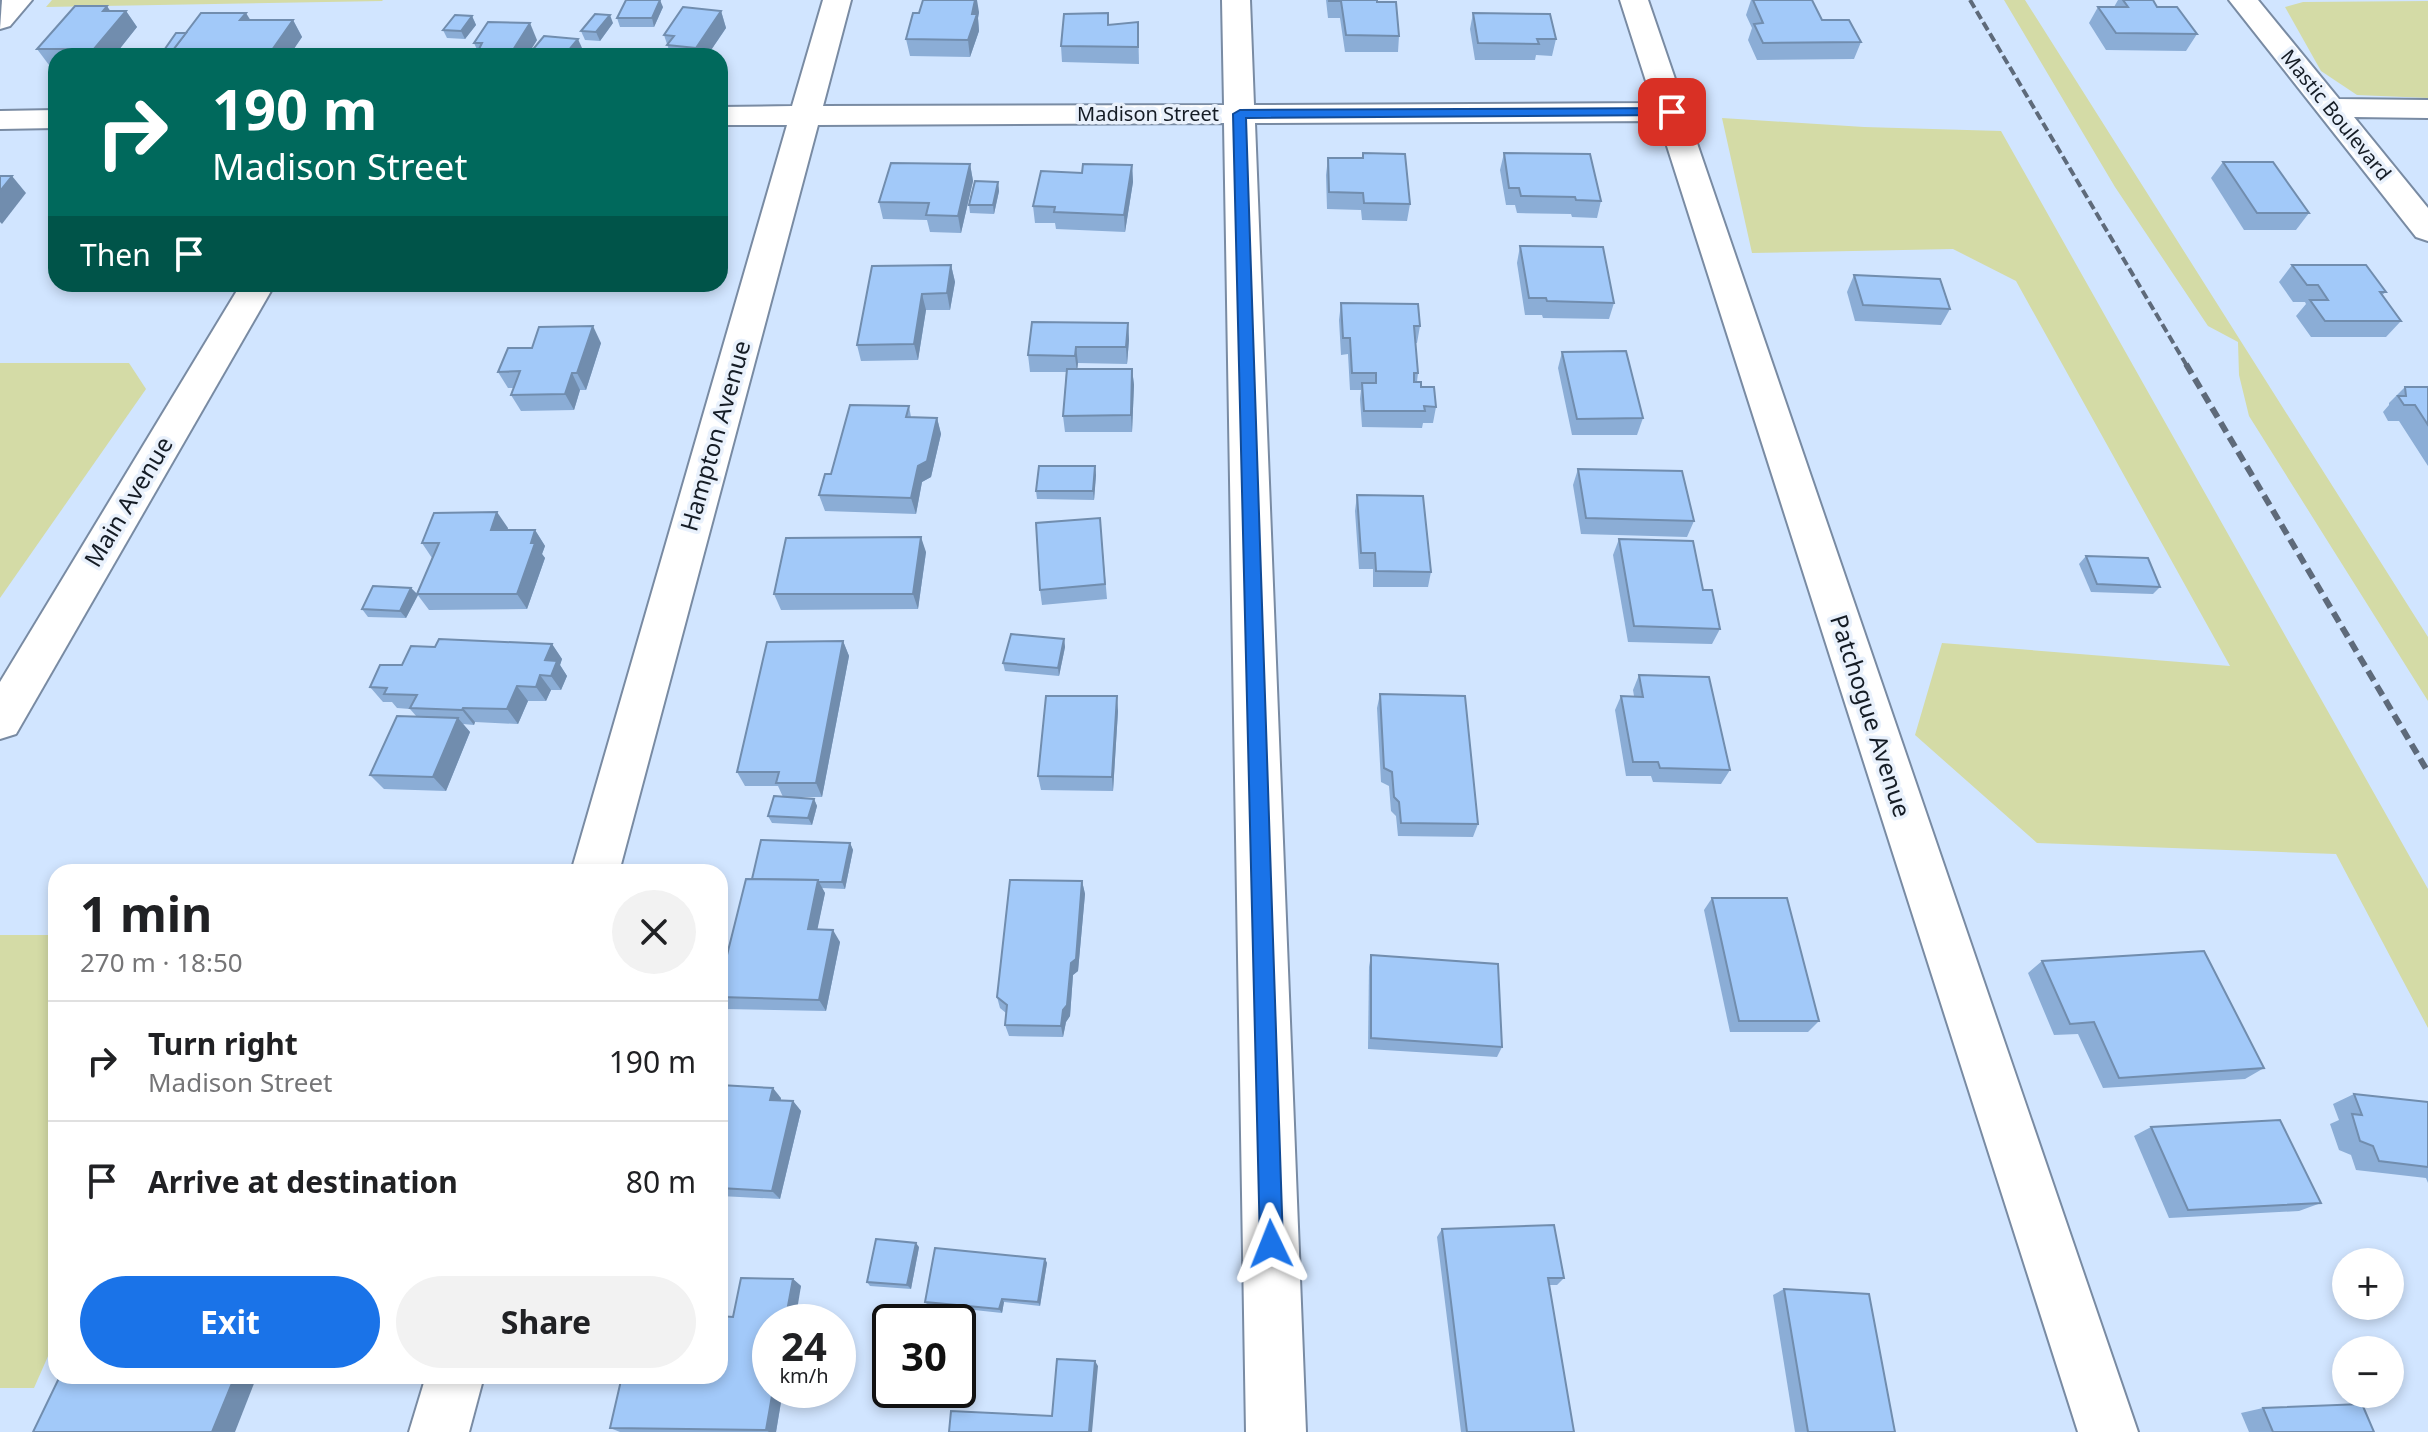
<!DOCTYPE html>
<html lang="en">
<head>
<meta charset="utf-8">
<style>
  :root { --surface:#fff; --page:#f2f2f2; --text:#202124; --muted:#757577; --line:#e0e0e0; --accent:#1a73e8 }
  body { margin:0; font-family:"Noto Sans",sans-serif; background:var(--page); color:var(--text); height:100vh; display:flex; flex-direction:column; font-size:30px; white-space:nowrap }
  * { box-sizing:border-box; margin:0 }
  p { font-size:26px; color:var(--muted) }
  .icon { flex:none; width:44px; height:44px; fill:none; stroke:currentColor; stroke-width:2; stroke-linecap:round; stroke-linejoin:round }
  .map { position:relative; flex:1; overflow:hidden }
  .details { position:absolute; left:48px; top:864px; width:680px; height:520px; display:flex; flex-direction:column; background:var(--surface); border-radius:24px; box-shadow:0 4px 12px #0003 }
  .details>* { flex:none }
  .top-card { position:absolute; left:48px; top:48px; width:680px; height:244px; border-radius:24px; box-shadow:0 4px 12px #0003; background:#00695c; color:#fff; overflow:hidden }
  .fabs { position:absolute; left:2332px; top:1248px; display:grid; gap:16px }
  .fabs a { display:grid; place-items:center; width:72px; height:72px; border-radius:50%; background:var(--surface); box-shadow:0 4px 12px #0003; font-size:40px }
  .speed { position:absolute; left:752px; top:1304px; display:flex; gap:16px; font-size:40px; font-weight:700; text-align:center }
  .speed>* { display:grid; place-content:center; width:104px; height:104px; border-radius:50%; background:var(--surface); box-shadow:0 4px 12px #0003; line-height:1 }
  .speed small { font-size:20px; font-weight:400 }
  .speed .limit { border:4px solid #111; border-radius:12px; background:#fff; color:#111 }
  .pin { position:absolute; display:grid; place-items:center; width:68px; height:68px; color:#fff; margin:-34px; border-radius:16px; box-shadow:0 4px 12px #0006 }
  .me { position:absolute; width:88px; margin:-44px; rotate:358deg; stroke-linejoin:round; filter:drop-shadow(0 0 6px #0008) }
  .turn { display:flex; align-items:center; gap:28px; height:168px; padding:0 32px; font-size:36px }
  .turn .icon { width:104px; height:104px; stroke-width:2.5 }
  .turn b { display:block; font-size:56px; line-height:68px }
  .then { display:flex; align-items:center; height:76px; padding:0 32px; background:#0003; gap:16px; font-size:30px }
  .round { display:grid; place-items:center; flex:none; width:84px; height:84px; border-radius:42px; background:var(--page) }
  .overview { display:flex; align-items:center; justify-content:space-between; height:136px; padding:0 32px }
  h1 { font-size:48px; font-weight:700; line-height:60px }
  .button { display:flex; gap:16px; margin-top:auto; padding:16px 32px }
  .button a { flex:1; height:92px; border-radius:48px; background:var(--accent); color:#fff; font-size:32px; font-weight:700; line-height:92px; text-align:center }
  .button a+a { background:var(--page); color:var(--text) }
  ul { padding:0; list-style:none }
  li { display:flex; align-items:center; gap:24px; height:120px; padding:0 32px; border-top:2px solid var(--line) }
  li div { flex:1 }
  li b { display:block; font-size:30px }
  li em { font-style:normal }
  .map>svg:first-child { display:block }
  .green { fill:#d4dba6 }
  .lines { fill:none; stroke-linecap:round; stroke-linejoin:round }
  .minor-casing { stroke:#798ba3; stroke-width:4 }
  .minor { fill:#fff; fill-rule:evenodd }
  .rail-far1 { stroke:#5e6a7a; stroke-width:4; stroke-dasharray:9 4; stroke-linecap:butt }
  .rail { stroke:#5e6a7a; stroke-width:6; stroke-dasharray:11 6; stroke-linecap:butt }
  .wall { fill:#8badd6 }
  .shaded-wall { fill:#718dae }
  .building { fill:#a2c9f9; stroke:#718dae; stroke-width:2 }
  .route { fill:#1a73e8; stroke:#114b97; stroke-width:2 }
  .labels { text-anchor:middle; stroke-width:7; stroke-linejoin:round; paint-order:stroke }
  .far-street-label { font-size:20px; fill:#151c25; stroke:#e9f1fc }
  .street-label { font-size:24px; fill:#151c25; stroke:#e9f1fc }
</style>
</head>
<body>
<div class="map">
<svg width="2428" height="1432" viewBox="0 0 2428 1432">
  <rect width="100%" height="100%" fill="#d1e5ff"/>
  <g class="green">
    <polygon points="52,0 382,0 383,1 46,7"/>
    <polygon points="2004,0 2025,0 2428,637 2428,701 2249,416 2239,375 2238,342 2208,326 2115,187"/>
    <polygon points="2428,1 2428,98 2357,95 2321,71 2285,7 2303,2"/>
    <polygon points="1722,118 1864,127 2001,131 2428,889 2428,1028 2336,854 2037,843 1915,735 1942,643 2230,666 2016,281 1953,249 1752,253"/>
    <polygon points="0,363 129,363 146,389 0,598"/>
    <polygon points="0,935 56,935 56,1338 34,1388 0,1388"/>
  </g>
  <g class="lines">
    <g class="minor-casing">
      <g id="minor">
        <polygon points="2,0 32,0 10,26 0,29"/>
        <polygon points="823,0 851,0 823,106 1224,105 1222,0 1250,0 1254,105 1653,103 1620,0 1648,0 2138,1432 2078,1432 1659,121 1255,123 1306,1432 1246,1432 1224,123 818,125 619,872 571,872 787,125 720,125 720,107 792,106"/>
        <polygon points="2229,0 2258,0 2339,99 2428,100 2428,118 2354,117 2428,208 2428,241 2416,237"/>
        <polygon points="56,110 56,128 0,129 0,111"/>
        <polygon points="241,284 275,284 16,734 0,739 0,682"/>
        <polygon points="426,1376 484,1376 469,1432 409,1432"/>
      </g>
    </g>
    <use href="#minor" class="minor"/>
    <polyline class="rail-far1" points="1970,0 2187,366"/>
    <polyline class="rail" points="2186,364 2428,772"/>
  </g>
  <g class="wall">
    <polygon points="1326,0 1377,0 1399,36 1398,52 1345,52 1340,18 1328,18"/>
    <polygon points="1751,0 1812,0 1822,20 1861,42 1854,59 1757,60 1748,40 1752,28 1746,15"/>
    <polygon points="2118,0 2153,0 2157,7 2197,34 2186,51 2106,50 2089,23 2098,7 2114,7"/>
    <polygon points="663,7 654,27 620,27 617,18"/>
    <polygon points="110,11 126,11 137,27 114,56 56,56 56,65 49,65 37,49"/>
    <polygon points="721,11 726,28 707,56 671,56 664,35"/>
    <polygon points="979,12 978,18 979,31 970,57 910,56 906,39"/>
    <polygon points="1473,13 1556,39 1552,56 1536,55 1535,60 1475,60 1470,29"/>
    <polygon points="472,16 476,25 465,39 447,38 443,30"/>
    <polygon points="250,20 293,20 302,37 289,56 160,56 186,33"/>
    <polygon points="1138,22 1139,64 1062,62 1061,46"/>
    <polygon points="613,23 600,41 585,40 581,31"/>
    <polygon points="537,40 527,56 480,56 474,43"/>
    <polygon points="1504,153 1601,201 1597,218 1572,217 1571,214 1517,213 1515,205 1506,205 1500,170"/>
    <polygon points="1328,158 1410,204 1407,221 1362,220 1361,210 1327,209 1326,175"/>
    <polygon points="2223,162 2309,213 2296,230 2244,230 2211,178"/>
    <polygon points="970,164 973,181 961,233 930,232 927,220 883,219 879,202"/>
    <polygon points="1132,165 1133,182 1125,232 1056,229 1055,223 1035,223 1033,206 1082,173"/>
    <polygon points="998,182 999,191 994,214 970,213 969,205"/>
    <polygon points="1520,246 1614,303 1609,319 1543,318 1542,315 1525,315 1517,263"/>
    <polygon points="951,265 955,282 950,310 926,310 918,360 861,361 857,345"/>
    <polygon points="2292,265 2386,292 2382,295 2401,321 2386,337 2311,337 2296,316 2306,304 2305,302 2293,302 2279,282"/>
    <polygon points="1854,275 1950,309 1941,325 1855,321 1847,292"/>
    <polygon points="1341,303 1420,326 1417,343 1415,343 1418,373 1417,382 1436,407 1433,423 1423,423 1422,428 1362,427 1360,399 1361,390 1350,390 1348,354 1341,355 1339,320"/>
    <polygon points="1128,323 1129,340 1127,364 1078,363 1077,369 1132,369 1134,385 1132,432 1065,432 1063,416 1066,372 1030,372 1028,355"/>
    <polygon points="601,343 586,390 580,390 574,410 521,411 511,395 514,388 508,388 498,372 532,348"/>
    <polygon points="1562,352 1643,418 1637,435 1572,435 1558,368"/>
    <polygon points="2405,387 2428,387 2428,466 2399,421 2388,421 2383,412 2389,405 2389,403"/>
    <polygon points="909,406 911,417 937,418 941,434 931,477 922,482 916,514 825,511 819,495 831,474"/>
    <polygon points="1095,466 1096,475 1094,500 1037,499 1036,491"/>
    <polygon points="1578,469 1694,521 1687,537 1581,534 1573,485"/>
    <polygon points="1357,495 1431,572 1428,587 1373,587 1373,569 1359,569 1355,511"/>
    <polygon points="1100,518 1107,599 1042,605 1040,590"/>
    <polygon points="508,528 507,530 535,530 545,546 542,554 545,558 527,609 429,610 417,594 432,558 422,543"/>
    <polygon points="1619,539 1703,590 1720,629 1712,644 1628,642 1613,555"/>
    <polygon points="926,552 918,609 781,610 774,594"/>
    <polygon points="2086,556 2160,587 2153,594 2091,592 2079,564"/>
    <polygon points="411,588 418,595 406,618 368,617 362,609"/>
    <polygon points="1064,639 1065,647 1059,676 1005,671 1003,663"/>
    <polygon points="843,641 849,656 822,797 786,797 814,799 817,806 812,825 772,823 768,816 783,797 778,786 745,786 737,772"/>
    <polygon points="552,644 562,659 560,665 567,676 561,690 551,690 546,701 528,701 518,724 475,722 474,725 463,724 470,732 446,791 384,789 370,775 417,717 410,709 397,708 392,702 383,702 370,687 402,665 435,647"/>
    <polygon points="1639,675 1730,770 1721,784 1653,782 1651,776 1626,776 1615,710 1621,696 1634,696 1633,690"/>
    <polygon points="1380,694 1478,824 1473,837 1398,836 1396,816 1391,811 1389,786 1381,782 1377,708"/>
    <polygon points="1118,711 1113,791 1041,790 1038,776"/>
    <polygon points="850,843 853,850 845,889 822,888 825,893 817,929 840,942 826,1011 725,1009 720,1002 720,983 752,879"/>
    <polygon points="1082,881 1085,894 1078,971 1073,975 1070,1016 1066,1022 1063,1037 1009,1036 1005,1025 1006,1013 1000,1008 997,997"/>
    <polygon points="1712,898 1819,1021 1808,1032 1730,1032 1704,910"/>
    <polygon points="1371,955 1502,1047 1497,1057 1368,1049 1369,967"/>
    <polygon points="2042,961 2264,1068 2245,1079 2103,1088 2078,1034 2054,1035 2028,973"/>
    <polygon points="720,1085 781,1098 781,1101 793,1101 801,1111 780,1199 720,1196"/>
    <polygon points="2354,1094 2428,1102 2428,1183 2426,1178 2356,1170 2351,1155 2339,1150 2330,1124 2339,1120 2333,1104"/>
    <polygon points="2151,1127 2321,1203 2299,1211 2169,1218 2134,1136"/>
    <polygon points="1442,1229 1564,1278 1557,1285 1549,1285 1574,1432 1461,1432 1437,1237"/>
    <polygon points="919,1247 911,1289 870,1286 867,1282"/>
    <polygon points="1045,1259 1047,1263 1040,1306 1004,1302 1002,1313 928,1305 925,1302"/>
    <polygon points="793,1279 801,1286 770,1390 783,1390 776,1432 620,1432 610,1428 733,1317"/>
    <polygon points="1784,1289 1895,1432 1795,1432 1773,1295"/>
    <polygon points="2263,1408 2374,1432 2249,1432 2241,1413"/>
  </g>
  <g class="shaded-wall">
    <polygon points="660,0 663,7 654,27 652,18"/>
    <polygon points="975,0 977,0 979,12 978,18 979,31 970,57 968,40"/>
    <polygon points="107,6 117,21 126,11 137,27 114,56 99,56 94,49 103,11"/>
    <polygon points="721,11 726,28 707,56 698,56 696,48"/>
    <polygon points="246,13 256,29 240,20"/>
    <polygon points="610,15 613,23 600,41 596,32"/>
    <polygon points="472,16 476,25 465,39 461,31"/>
    <polygon points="293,20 302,37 289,56 275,56 272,50"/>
    <polygon points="530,23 537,40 527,56 515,56 513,50"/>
    <polygon points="578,39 582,48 575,56 564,56"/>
    <polygon points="970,164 973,181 961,233 958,216"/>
    <polygon points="1132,165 1133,182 1125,232 1124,215"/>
    <polygon points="12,176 26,193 2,224 0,222 0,191"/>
    <polygon points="998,182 999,191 994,214 993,205"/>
    <polygon points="951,265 955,282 950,310 947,293"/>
    <polygon points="922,294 926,310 918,360 914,344"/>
    <polygon points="1128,323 1129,340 1127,364 1126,347"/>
    <polygon points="593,326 601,343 586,390 577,373"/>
    <polygon points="1076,347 1078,363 1077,372 1075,356"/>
    <polygon points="1132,369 1134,385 1132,432 1131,415"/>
    <polygon points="572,373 580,390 574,410 565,394"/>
    <polygon points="937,418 941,434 931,477 922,482 916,514 911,498 918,466"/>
    <polygon points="1095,466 1096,475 1094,500 1093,491"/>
    <polygon points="497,512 508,528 502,546 491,530"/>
    <polygon points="535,530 545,546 542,554 545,558 527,609 517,594"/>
    <polygon points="921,537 926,552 918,609 913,594"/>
    <polygon points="411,588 418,595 406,618 400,611"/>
    <polygon points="1064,639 1065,647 1059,676 1058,668"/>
    <polygon points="843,641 849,656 822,797 816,783"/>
    <polygon points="552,644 562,659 560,665 567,676 561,690 551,676 545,660"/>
    <polygon points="540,675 551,690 546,701 536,687"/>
    <polygon points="517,686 528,701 518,724 507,709"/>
    <polygon points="1117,696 1118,711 1113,791 1112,777"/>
    <polygon points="463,708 475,722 474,725 462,710"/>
    <polygon points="458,718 470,732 446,791 433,777"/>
    <polygon points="814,799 817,806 812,825 808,818"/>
    <polygon points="850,843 853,850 845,889 842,882"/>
    <polygon points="818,880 825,893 815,941 808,929"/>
    <polygon points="1082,881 1085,894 1078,971 1073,975 1070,1016 1066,1022 1063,1037 1061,1026"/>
    <polygon points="833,930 840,942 826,1011 819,1000"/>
    <polygon points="773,1088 781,1098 778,1110 770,1100"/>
    <polygon points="793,1101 801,1111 780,1199 772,1191"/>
    <polygon points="916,1243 919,1247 911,1289 907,1285"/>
    <polygon points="1045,1259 1047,1263 1040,1306 1038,1302"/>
    <polygon points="793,1279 801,1286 795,1322 785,1322"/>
    <polygon points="1002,1299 1004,1302 1002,1313 999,1309"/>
    <polygon points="1095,1361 1098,1366 1092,1432 1089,1432"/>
    <polygon points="235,1376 255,1381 235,1432 212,1432"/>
    <polygon points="773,1390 783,1390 776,1432 769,1432 766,1430"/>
  </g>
  <g class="building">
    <polygon points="626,0 660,0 652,18 617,18"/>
    <polygon points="923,0 975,0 972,14 977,14 968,40 906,39 913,13 919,13"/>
    <polygon points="1329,0 1377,0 1377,2 1396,2 1399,36 1346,35 1341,1 1329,1"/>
    <polygon points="1753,0 1812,0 1822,20 1849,20 1861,42 1763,43 1754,24 1763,23"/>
    <polygon points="2123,0 2153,0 2157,7 2177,7 2197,34 2116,33 2098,7 2128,7"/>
    <polygon points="75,6 107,6 103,11 126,11 94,49 37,49"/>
    <polygon points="683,7 721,11 696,48 667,45 674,36 664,35"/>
    <polygon points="201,13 246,13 240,20 293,20 272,50 173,50"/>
    <polygon points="1108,13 1108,25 1138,22 1138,47 1061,46 1064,14"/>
    <polygon points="1473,13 1550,14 1556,39 1537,39 1539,44 1478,43"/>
    <polygon points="595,14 610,15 596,32 581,31"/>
    <polygon points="455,15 472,16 461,31 443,30"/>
    <polygon points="488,22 530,23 513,50 479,49 482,43 474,43"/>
    <polygon points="176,33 186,33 173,50 176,55 175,56 160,56"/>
    <polygon points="544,36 578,39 564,56 529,54"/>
    <polygon points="1363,153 1405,154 1410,204 1364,203 1363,193 1329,192 1328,158 1363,158"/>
    <polygon points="1504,153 1590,154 1601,201 1576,200 1575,197 1521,196 1519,188 1509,188"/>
    <polygon points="2223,162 2273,162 2309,213 2257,213"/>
    <polygon points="891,163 970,164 958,216 926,215 929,203 879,202"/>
    <polygon points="1083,164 1132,165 1124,215 1054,212 1055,207 1033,206 1041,171 1082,173"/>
    <polygon points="0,176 12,176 0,191"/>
    <polygon points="975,181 998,182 993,205 969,205"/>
    <polygon points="1520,246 1603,247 1614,303 1547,301 1546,298 1529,298"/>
    <polygon points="951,265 947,293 922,294 914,344 857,345 872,266"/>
    <polygon points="2292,265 2366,265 2386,292 2380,292 2401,321 2325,321 2310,300 2328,300 2318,285 2307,285"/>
    <polygon points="1854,275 1940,279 1950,309 1863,305"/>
    <polygon points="1341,303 1418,304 1420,326 1414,326 1418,373 1414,373 1414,382 1421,382 1421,387 1434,387 1436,407 1424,406 1425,411 1364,411 1362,383 1376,383 1376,373 1352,373 1350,338 1343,338"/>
    <polygon points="1032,322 1128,323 1126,347 1076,347 1075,356 1028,355"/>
    <polygon points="593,326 577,373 572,373 565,394 511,395 520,371 498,372 508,348 532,348 539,327"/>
    <polygon points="1626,351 1643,418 1577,419 1562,352"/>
    <polygon points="1067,369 1132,369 1131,415 1063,416"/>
    <polygon points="2405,387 2428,387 2428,425 2415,405 2404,405 2398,396 2406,396"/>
    <polygon points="850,405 909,406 906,417 937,418 927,461 918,466 911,498 819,495 825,474 831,474"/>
    <polygon points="1039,466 1095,466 1093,491 1036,491"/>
    <polygon points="1578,469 1682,471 1694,521 1586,518"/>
    <polygon points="1357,495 1423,496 1431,572 1376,571 1375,553 1361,553"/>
    <polygon points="497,512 491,530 535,530 531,543 535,543 517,594 417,594 439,543 422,543 434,513"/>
    <polygon points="1100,518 1105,584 1040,590 1036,523"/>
    <polygon points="921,537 913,594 774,594 786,538"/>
    <polygon points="1619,539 1693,541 1703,590 1712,590 1720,629 1634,626"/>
    <polygon points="2086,556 2148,558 2160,587 2097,584"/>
    <polygon points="373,586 411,588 400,611 362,609"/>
    <polygon points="1011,634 1064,639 1058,668 1003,663"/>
    <polygon points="439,639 552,644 545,660 557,661 551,676 540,675 536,687 517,686 507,709 463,708 462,710 410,708 417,695 384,694 387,688 370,687 380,665 402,665 411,646 435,647"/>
    <polygon points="843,641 816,783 776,783 779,772 737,772 767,642"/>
    <polygon points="1639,675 1709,677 1730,770 1660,768 1658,762 1633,762 1621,696 1643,697"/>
    <polygon points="1380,694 1465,696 1478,824 1401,823 1399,802 1394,797 1392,772 1384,768"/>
    <polygon points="1046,696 1117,696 1112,777 1038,776"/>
    <polygon points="397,716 458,718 433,777 370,775"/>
    <polygon points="774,796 814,799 808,818 768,816"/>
    <polygon points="761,840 850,843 842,882 818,882 818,880 752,879"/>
    <polygon points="746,879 818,880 808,929 833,930 819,1000 720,997 720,983"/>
    <polygon points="1010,880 1082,881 1076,959 1071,963 1067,1005 1063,1010 1061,1026 1005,1025 1007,1005 997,997"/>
    <polygon points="1712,898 1787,898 1819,1021 1739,1021"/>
    <polygon points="2204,951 2264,1068 2119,1078 2094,1022 2070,1024 2042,961"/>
    <polygon points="1371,955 1498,964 1502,1047 1371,1038"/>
    <polygon points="720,1085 773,1088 770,1100 793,1101 772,1191 720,1188"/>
    <polygon points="2354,1094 2428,1102 2428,1167 2379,1161 2373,1146 2360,1141 2352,1114 2362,1115"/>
    <polygon points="2280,1120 2321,1203 2188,1210 2151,1127"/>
    <polygon points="1554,1225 1564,1278 1548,1278 1574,1432 1467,1432 1442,1229"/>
    <polygon points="876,1239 916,1243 907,1285 867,1282"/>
    <polygon points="935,1248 1045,1259 1038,1302 1002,1299 999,1309 925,1302"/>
    <polygon points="741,1278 793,1279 785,1322 770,1322 770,1390 773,1390 766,1430 610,1428 622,1376 720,1376 720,1316 733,1317"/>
    <polygon points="1784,1289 1869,1294 1895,1432 1808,1432"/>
    <polygon points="1057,1359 1095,1361 1089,1432 949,1432 951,1411 1052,1416"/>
    <polygon points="60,1376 235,1376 212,1432 33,1432"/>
    <polygon points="2362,1404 2374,1432 2273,1432 2263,1408"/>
  </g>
  <polygon class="route" points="1672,108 1678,112 1676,115 1246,118 1283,1244 1279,1252 1271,1255 1263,1252 1260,1244 1233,114 1240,110"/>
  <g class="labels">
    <g class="far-street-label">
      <text x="1148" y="121">Madison Street</text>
      <text transform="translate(2336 115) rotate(51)" y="7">Mastic Boulevard</text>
    </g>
    <g class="street-label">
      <text transform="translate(716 436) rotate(-74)" y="8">Hampton Avenue</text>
      <text transform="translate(129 502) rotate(-59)" y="8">Main Avenue</text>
      <text transform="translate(1870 716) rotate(72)" y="8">Patchogue Avenue</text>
    </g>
  </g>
</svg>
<div class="fabs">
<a>+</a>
<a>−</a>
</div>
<div class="speed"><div>24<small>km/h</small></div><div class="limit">30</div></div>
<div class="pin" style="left:1672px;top:112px;background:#d93025"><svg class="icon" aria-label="arrive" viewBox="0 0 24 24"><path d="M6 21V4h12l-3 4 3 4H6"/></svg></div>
<svg class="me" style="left:1271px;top:1244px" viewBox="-20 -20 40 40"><path d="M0-17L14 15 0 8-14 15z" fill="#1a73e8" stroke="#fff" stroke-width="4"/></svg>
<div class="top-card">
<div class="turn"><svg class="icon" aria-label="right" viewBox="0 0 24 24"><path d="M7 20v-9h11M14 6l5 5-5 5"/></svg><div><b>190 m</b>Madison Street</div></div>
<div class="then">Then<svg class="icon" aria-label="arrive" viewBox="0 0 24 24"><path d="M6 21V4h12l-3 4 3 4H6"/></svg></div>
</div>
<section class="details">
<div class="overview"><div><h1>1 min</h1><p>270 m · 18:50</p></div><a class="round"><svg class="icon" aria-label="close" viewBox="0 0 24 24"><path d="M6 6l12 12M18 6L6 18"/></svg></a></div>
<ul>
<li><svg class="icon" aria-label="right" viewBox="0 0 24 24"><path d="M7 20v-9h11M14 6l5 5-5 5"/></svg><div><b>Turn right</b><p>Madison Street</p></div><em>190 m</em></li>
<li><svg class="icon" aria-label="arrive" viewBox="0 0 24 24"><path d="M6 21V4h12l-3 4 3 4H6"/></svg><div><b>Arrive at destination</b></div><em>80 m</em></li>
</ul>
<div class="button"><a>Exit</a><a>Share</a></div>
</section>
</div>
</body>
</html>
